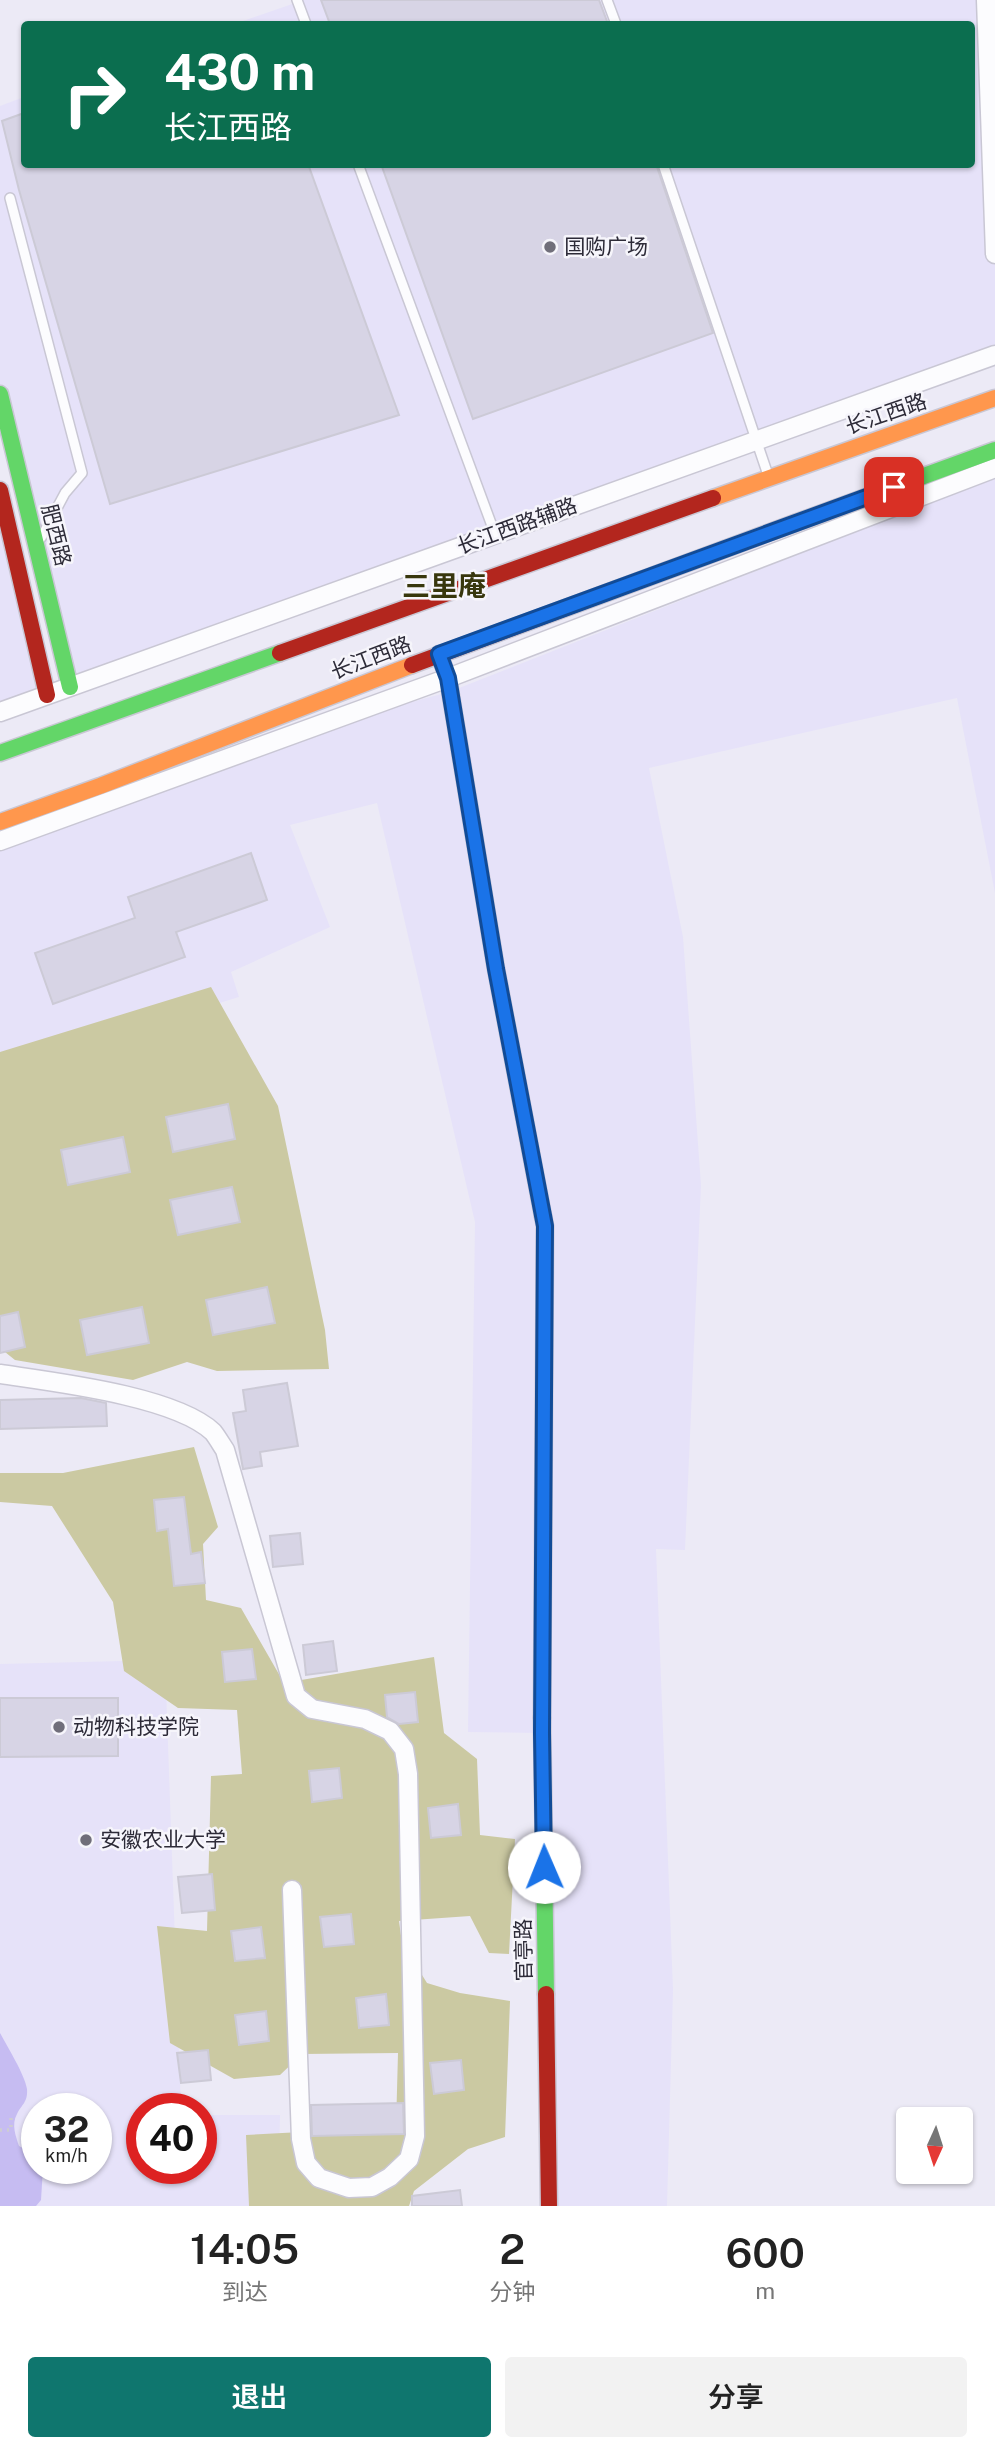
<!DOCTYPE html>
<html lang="zh">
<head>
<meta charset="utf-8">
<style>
  :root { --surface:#fff; --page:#f2f2f2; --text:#222; --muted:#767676; --accent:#0f766e }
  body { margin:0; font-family:"Public Sans","Noto Sans SC",sans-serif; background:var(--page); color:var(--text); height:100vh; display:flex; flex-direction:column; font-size:26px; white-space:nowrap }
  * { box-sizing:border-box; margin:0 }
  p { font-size:23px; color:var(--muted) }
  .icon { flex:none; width:38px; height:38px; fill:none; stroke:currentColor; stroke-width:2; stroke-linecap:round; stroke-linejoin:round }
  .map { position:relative; height:2206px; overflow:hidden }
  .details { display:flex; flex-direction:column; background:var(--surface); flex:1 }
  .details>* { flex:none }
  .top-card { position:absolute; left:21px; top:21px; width:954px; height:147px; border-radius:7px; box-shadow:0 2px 5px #0004; background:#0b6e4f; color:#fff; overflow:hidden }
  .needle { width:46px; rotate:183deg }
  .buttons { position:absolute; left:896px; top:2107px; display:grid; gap:14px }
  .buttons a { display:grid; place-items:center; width:77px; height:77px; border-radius:7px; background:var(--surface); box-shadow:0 2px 5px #0004; font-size:35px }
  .speed { position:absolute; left:21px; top:2093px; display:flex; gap:14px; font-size:35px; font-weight:700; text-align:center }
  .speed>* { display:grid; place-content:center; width:91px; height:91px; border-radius:50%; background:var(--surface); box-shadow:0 2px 5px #0004; line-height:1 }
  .speed small { font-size:18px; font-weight:400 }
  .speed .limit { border:10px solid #d22; background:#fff; color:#111 }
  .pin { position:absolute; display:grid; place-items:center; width:60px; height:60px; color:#fff; margin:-30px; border-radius:14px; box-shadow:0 4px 10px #0006 }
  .me { position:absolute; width:77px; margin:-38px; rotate:359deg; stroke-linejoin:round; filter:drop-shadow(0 0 5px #0008) }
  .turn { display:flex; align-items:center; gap:24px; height:147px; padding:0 28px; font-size:32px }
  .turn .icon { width:91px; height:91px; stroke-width:2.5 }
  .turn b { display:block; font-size:49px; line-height:60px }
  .eta { display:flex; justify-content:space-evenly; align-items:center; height:119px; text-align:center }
  .eta b { font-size:42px; font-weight:600; line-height:49px }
  .primary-button { display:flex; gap:14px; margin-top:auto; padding:14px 28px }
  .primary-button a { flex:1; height:80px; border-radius:7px; background:var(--accent); color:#fff; font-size:28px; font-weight:600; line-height:80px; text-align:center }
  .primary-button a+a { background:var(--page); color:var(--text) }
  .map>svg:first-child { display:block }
  .built { fill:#e6e2f9; fill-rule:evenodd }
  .forest { fill:#cbc9a2 }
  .water { fill:#c6bcf2 }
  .building { fill:#d7d4e5; stroke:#cccad6; stroke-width:2 }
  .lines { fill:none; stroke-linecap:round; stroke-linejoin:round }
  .lane-casing { stroke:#c9c7d4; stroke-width:12 }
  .street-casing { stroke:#c9c7d4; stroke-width:21 }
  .fast-casing { stroke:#c9c7d4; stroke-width:19 }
  .slow-casing { stroke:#c9c7d4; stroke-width:19 }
  .jam-casing { stroke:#c9c7d4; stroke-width:19 }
  .path { stroke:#cecdd2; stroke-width:3.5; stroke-dasharray:2 5; stroke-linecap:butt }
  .lane { stroke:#fcfcfe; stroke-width:9 }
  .street { stroke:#fcfcfe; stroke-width:18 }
  .fast { stroke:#63d668; stroke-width:16 }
  .slow { stroke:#ff974d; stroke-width:16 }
  .jam { stroke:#b3261e; stroke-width:16 }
  .route-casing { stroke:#114b97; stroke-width:18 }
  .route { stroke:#1a73e8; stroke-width:12 }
  .poi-dot { fill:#706e7a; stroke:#f6f5fb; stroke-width:2.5 }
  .labels { text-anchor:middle; stroke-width:5; stroke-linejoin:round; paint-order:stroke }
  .poi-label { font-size:21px; fill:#2d2b38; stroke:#f6f5fb; text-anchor:start }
  .street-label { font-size:21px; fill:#2d2b38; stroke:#f6f5fb }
  .district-label { font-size:28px; font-weight:bold; fill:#38370d; stroke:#f6f5fb }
</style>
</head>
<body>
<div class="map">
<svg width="995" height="2206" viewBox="0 0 995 2206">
  <rect width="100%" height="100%" fill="#eceaf6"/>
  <g class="built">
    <polygon points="297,0 986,0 995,254 995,355 70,687 0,394 0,106 24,97 24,164 971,164 971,24 234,24 298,2"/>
    <polygon points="995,469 995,893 957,698 649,768 683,937 701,1185 685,1550 656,1549 673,1990 667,2206 549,2206 541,1733 468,1732 475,1222 377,803 290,825 330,927 231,972 239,997 0,1070 0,841 352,718 449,692 804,552"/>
    <polygon points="0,490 47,695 0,712"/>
    <path d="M165 1660 181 2109H142V2168H201V2115H280L278 2206H0V1664ZM37 2109H96V2168H37Z"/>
  </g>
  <g class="forest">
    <polygon points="211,987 278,1106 325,1330 329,1369 217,1371 187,1362 133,1380 15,1360 0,1348 0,1052"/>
    <polygon points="194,1447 218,1527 203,1544 206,1600 241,1608 284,1683 434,1657 444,1733 477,1759 480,1835 515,1839 509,1954 489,1953 470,1916 399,1921 402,1943 427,1983 460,1993 510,2001 505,2137 468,2149 414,2191 409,2206 249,2206 246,2135 396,2127 398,2053 302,2054 280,2075 234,2079 170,2043 157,1926 207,1931 211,1776 242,1774 237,1710 178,1708 124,1671 113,1602 52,1506 0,1502 0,1473 63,1473"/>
  </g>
  <path class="water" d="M0 2033C7 2046 25 2075 27 2089 28 2102 22 2104 17 2114 11 2124 16 2137 19 2146L31 2152 37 2153V2168H43L41 2200 36 2206H0Z"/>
  <g class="building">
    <polygon points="321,0 599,0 608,24 330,24"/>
    <polygon points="24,113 24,164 308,164 399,415 110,504 19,190 2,121"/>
    <polygon points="381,164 656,164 713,333 473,419"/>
    <polygon points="251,853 267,900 176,932 185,957 53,1004 35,953 135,918 128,897"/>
    <polygon points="228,1104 235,1139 173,1152 166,1117"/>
    <polygon points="123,1137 130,1172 68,1185 61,1150"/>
    <polygon points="232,1187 240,1222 178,1235 170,1200"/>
    <polygon points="267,1287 275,1323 213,1335 206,1300"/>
    <polygon points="142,1307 149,1343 87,1355 80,1320"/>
    <polygon points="18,1312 25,1347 0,1353 0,1316"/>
    <polygon points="287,1383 298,1446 260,1452 262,1466 243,1469 233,1413 246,1411 243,1390"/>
    <polygon points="81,1398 106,1403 107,1426 0,1429 0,1400"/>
    <polygon points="184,1497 191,1554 201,1552 205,1583 174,1586 168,1529 157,1531 154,1500"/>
    <polygon points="300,1533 303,1564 273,1567 270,1536"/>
    <polygon points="333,1641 337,1671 306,1675 303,1645"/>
    <polygon points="252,1649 256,1679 225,1682 222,1652"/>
    <polygon points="415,1692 418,1722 399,1724 387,1717 385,1695"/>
    <polygon points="0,1698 118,1698 118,1756 0,1757"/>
    <polygon points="339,1768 342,1798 312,1802 309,1771"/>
    <polygon points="458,1804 461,1835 431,1838 428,1808"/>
    <polygon points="212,1874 215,1910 182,1913 178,1877"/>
    <polygon points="351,1914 354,1944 324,1947 320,1917"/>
    <polygon points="261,1927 265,1958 235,1961 231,1931"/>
    <polygon points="386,1994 389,2025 359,2028 356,1998"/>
    <polygon points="266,2011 269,2041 239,2045 235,2015"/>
    <polygon points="208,2050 211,2080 181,2083 177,2053"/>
    <polygon points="461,2060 464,2090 434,2094 430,2063"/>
    <polygon points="403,2103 404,2134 312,2136 311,2105"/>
    <polygon points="460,2190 462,2206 412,2206 412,2196"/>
  </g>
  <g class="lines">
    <g class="lane-casing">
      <g id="lane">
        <polyline points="297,0 306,24"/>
        <polyline points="607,0 616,24"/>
        <polyline points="358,164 495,534"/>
        <polyline points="663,164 767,472"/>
        <polyline points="10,198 82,473 65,493 41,538"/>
      </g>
    </g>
    <g class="street-casing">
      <g id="street">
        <polyline points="986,0 995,254"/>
        <polyline points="0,712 995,355"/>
        <polyline points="0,841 448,678 995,468"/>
        <path d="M0 1374C53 1382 175 1396 213 1432 217 1437 221 1444 225 1450L296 1696 312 1709 365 1719 390 1731 404 1749 408 1774 415 2136 409 2159 390 2177 372 2187 349 2188 319 2178 306 2163 301 2139 292 1890"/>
      </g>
    </g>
    <g class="fast-casing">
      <g id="fast">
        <polyline points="0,394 70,687"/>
        <polyline points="795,523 995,450"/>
        <polyline points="0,753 280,653"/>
        <polyline points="542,1718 546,1994"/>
      </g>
    </g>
    <g class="slow-casing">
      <g id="slow">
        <polyline points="713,498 995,398"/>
        <polyline points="0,822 100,786 412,665"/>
        <polyline points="542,1718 545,1226 543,1216"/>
      </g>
    </g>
    <g class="jam-casing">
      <g id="jam">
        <polyline points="0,490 47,695"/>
        <polyline points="280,653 713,498"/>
        <polyline points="439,654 448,678 496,969 543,1216"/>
        <polyline points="412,665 795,523"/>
        <polyline points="546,1994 549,2206"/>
      </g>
    </g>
    <polyline class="path" points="0,2130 11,2130 11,2117"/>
    <use href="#lane" class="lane"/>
    <use href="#street" class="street"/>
    <use href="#fast" class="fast"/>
    <use href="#slow" class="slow"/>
    <use href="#jam" class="jam"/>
  </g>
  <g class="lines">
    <g class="route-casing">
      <polyline id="route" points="544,1867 542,1733 545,1226 496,969 448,678 439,654 894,487"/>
    </g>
    <use href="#route" class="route"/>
  </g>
  <g class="poi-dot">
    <circle cx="550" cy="247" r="7"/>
    <circle cx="59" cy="1727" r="7"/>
    <circle cx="86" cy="1840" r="7"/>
  </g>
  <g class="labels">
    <g class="poi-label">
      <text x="564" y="254">国购广场</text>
      <text x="73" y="1734">动物科技学院</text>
      <text x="100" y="1847">安徽农业大学</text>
    </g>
    <g class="street-label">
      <text transform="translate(886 414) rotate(-19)" y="7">长江西路</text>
      <text transform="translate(517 526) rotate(-20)" y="7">长江西路辅路</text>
      <text transform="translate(56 535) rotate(76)" y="7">肥西路</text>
      <text transform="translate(371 658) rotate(-21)" y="7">长江西路</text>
      <text transform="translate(524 1950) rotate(-91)" y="7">官亭路</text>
    </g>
    <g class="district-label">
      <text x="444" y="596">三里庵</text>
    </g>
  </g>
</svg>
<div class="buttons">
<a><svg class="needle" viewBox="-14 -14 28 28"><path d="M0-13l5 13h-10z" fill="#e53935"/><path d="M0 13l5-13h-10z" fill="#767676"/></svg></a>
</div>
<div class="speed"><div>32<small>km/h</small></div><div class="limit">40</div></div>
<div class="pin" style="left:894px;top:487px;background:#d93025"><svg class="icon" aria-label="arrive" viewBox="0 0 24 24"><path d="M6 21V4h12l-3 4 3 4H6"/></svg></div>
<svg class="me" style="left:544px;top:1867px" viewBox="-20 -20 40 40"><circle r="19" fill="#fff"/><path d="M0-13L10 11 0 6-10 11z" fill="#1a73e8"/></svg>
<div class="top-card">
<div class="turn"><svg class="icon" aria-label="right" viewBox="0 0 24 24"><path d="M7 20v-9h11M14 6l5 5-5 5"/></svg><div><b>430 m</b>长江西路</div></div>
</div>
</div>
<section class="details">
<div class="eta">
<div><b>14:05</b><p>到达</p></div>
<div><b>2</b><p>分钟</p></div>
<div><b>600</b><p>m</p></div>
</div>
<div class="primary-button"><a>退出</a><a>分享</a></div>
</section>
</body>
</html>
